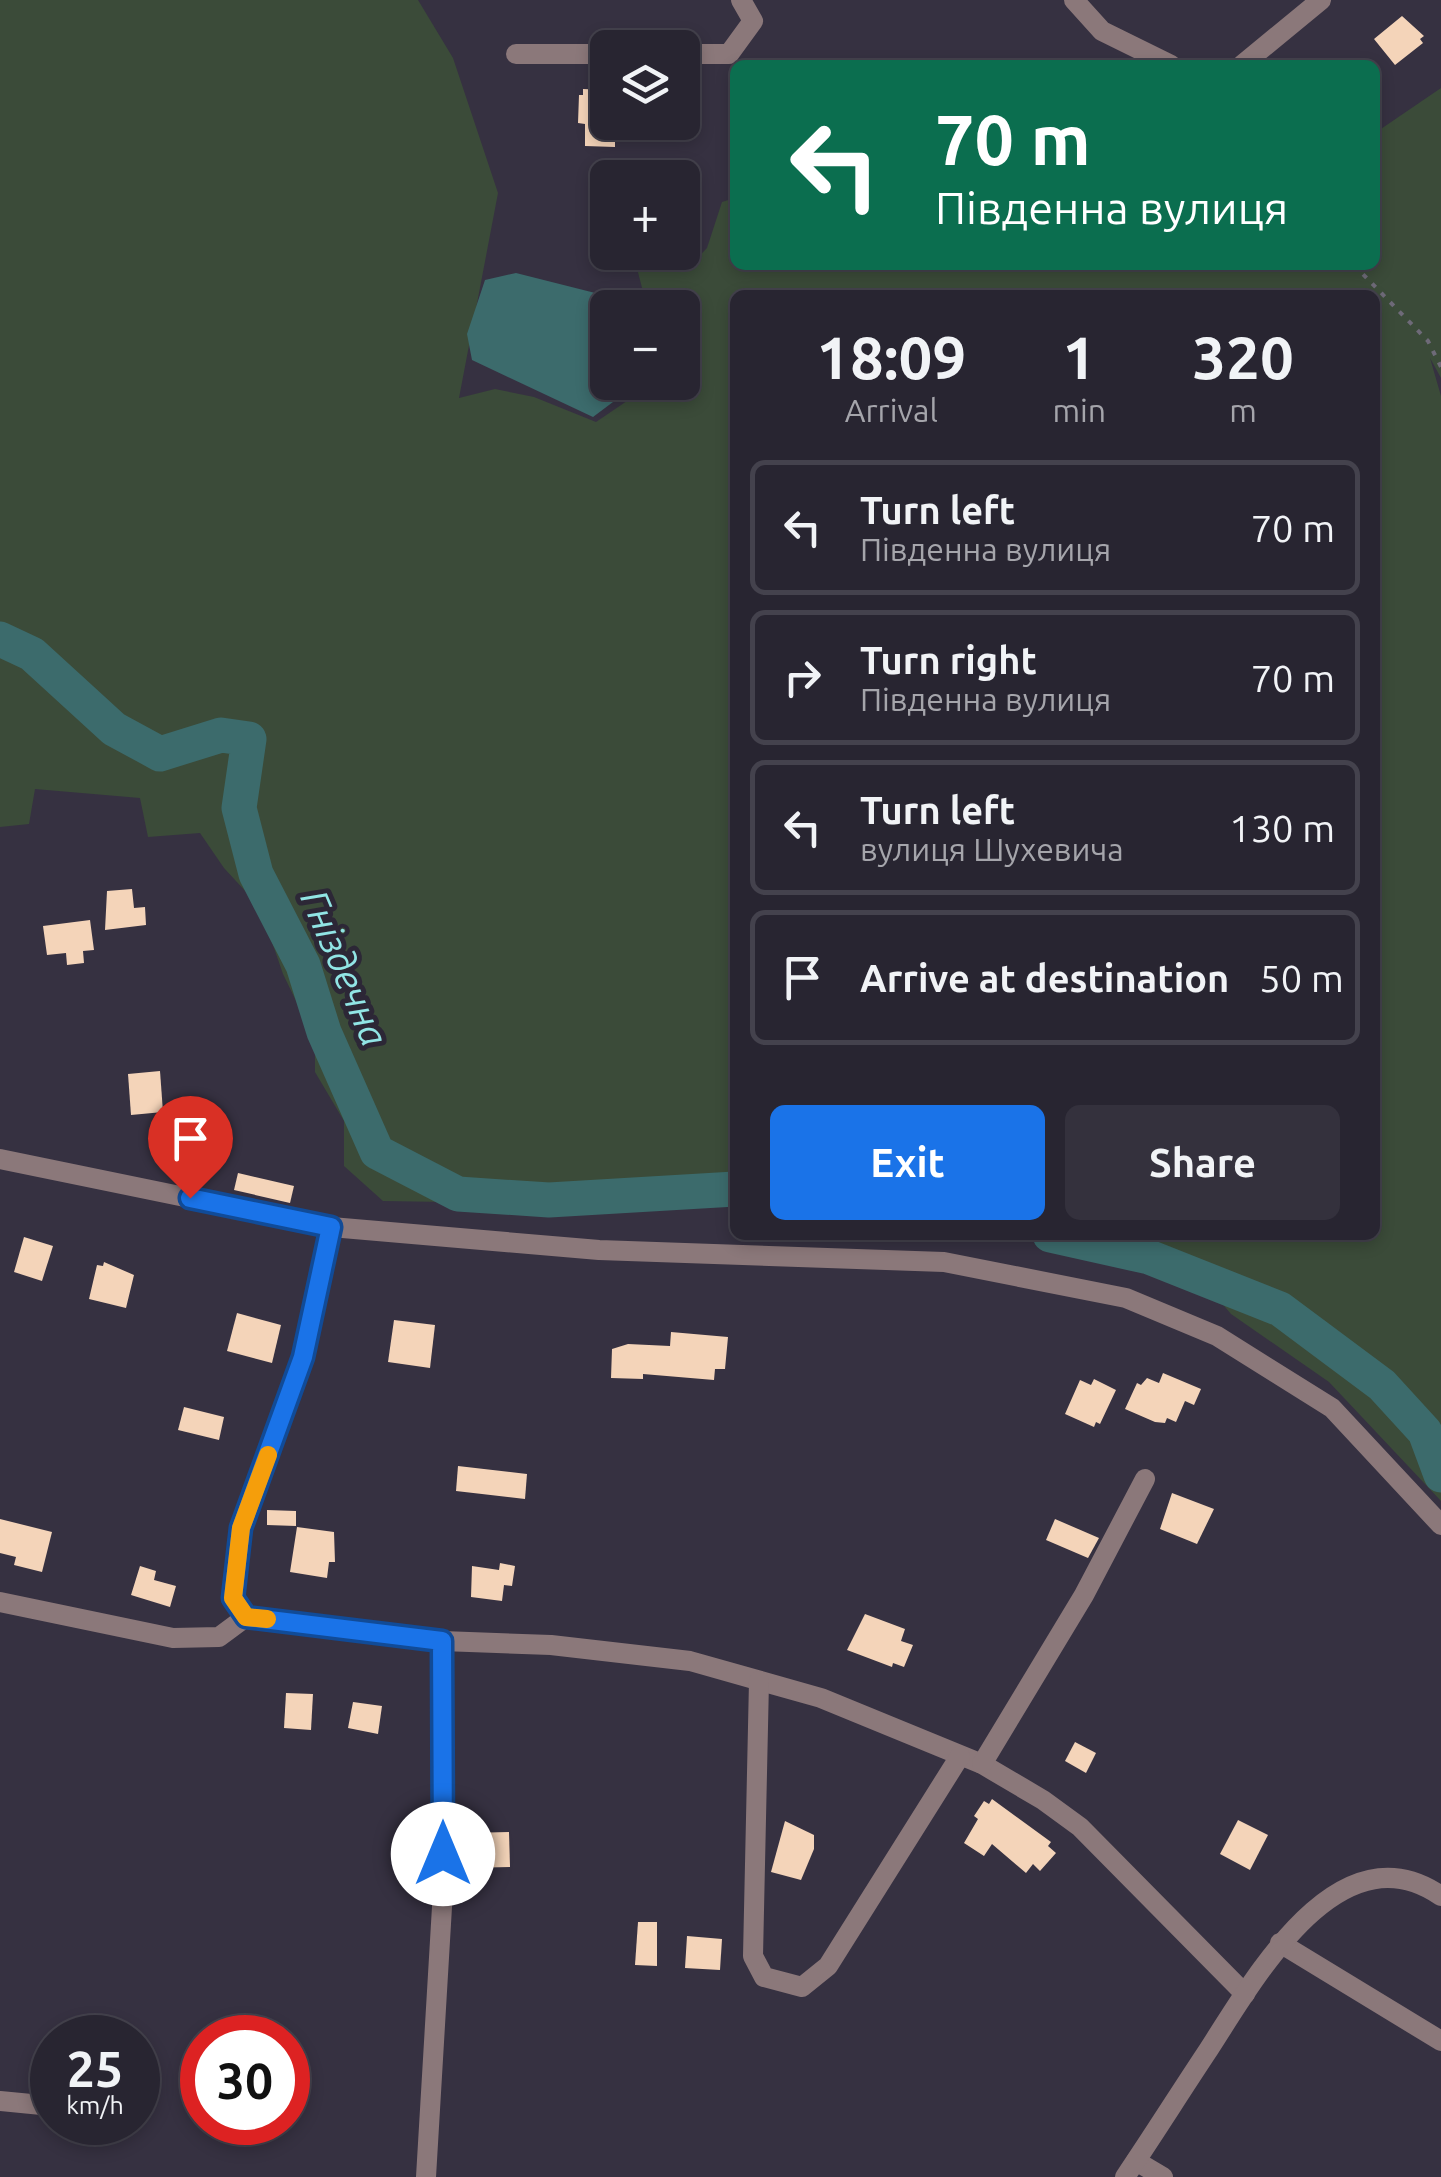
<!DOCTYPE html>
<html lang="en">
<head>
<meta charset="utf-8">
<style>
  :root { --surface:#282531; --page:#34313d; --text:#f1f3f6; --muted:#a5a5ab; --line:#44424d; --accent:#1a73e8 }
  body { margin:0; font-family:Ubuntu,sans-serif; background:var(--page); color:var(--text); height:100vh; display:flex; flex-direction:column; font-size:38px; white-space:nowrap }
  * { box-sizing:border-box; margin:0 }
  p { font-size:32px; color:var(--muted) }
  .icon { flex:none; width:55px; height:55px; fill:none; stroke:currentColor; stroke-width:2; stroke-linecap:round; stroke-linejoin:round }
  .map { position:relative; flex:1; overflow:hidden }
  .details { position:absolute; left:730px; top:290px; width:650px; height:950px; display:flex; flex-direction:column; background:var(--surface); border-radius:15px; box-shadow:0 5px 15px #0003,0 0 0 2px var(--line) }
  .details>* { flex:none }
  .banner { position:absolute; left:730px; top:60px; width:650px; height:210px; border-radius:15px; box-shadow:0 5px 15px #0003,0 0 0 2px var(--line); background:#0b6e4f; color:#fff; overflow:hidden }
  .buttons { position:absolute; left:590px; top:30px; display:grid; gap:20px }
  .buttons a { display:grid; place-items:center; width:110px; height:110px; border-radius:15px; background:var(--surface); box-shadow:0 5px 15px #0003,0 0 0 2px var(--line); font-size:50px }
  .speed { position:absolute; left:30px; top:2015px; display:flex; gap:20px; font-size:50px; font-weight:700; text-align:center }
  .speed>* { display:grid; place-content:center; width:130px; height:130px; border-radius:50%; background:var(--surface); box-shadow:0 5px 15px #0003,0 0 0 2px var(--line); line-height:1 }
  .speed small { font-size:25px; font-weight:400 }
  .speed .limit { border:15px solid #d22; background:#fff; color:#111 }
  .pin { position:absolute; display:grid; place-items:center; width:85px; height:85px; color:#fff; margin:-102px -42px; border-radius:50% 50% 50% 0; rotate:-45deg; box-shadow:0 0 10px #0007 }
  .pin .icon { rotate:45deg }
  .me { position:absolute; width:110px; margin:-55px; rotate:0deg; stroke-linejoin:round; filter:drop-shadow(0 0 8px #0008) }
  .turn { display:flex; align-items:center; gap:35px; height:210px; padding:0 40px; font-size:45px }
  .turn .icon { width:130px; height:130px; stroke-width:2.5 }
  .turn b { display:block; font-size:70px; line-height:85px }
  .eta { display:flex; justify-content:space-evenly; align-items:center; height:170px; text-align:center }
  .eta b { font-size:60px; font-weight:600; line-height:70px }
  .action { display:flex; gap:20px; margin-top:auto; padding:20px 40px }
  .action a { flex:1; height:115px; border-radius:15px; background:var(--accent); color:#fff; font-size:40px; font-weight:600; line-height:115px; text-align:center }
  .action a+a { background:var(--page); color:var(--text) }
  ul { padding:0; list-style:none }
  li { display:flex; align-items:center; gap:30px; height:135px; margin:0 20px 15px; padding:0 20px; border:5px solid var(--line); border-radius:15px }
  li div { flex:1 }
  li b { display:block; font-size:38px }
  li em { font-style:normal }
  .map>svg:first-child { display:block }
  .green { fill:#3b4b39 }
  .water { fill:#3c6b6c }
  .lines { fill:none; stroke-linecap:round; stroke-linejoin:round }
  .river { stroke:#3c6b6c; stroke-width:35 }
  .building { fill:#f4d4b9 }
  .path { stroke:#6e6a78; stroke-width:4; stroke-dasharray:5 8; stroke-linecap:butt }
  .minor { stroke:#8b787a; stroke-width:20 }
  .route-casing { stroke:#114b97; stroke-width:25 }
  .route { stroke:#1a73e8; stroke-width:18 }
  .slow { stroke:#f59e0b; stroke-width:18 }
  .labels { text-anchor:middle; stroke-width:10; stroke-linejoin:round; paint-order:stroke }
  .water-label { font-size:38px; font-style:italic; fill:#91e5e5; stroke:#2c2736 }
</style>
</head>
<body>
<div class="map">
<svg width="1441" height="2177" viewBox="0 0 1441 2177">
  <rect width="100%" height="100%" fill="#363141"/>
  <path class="green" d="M0 0H418L453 58 498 193 459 398 495 389 534 397 596 422 627 401 633 383 682 382V308L647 307 633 253 666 254 684 272 707 248 722 202 735 198V265H1375V133L1441 88V378L1430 358 1441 396V1501L1329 1382 1231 1314 1187 1262 1107 1235H1375V295H735V1205C690 1187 664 1181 620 1207L561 1185 512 1203 383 1201 344 1166V1121L315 1072V1040L283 974 260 907 224 868 200 833 148 837 140 798 35 789 29 824 0 827Z"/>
  <polygon class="water" points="516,273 619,299 625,307 608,308 608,382 622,383 613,402 593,417 472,360 467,334 485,280"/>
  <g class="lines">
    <g class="river">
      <polyline points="0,639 32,654 114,729 160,754 221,735 249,739 239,808 256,874 303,965 324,1032 377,1152 458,1194 549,1200 735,1189"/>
      <polyline points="1050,1235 1149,1257 1280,1309 1382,1385 1425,1432 1441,1475"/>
    </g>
  </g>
  <g class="building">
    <polygon points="1402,16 1424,36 1420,39 1423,43 1395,65 1374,39"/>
    <polygon points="583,89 608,90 608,122 615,122 615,147 585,146 585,124 578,123 579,95 583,95"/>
    <polygon points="132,889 134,908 145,907 146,925 105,930 107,891"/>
    <polygon points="90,920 94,950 83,951 84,963 67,965 66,953 47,955 43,926"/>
    <polygon points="160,1071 163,1112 131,1115 128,1074"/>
    <polygon points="238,1173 294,1186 290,1203 234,1190"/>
    <polygon points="24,1237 53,1246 42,1281 14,1272"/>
    <polygon points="104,1262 134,1275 126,1308 89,1299 97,1265 103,1266"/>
    <polygon points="237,1313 281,1325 272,1363 227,1351"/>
    <polygon points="394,1320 435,1325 430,1368 388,1362"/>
    <polygon points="671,1332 728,1337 725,1369 715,1369 714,1380 643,1374 643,1379 611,1378 612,1349 628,1344 670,1346"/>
    <polygon points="1163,1373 1201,1389 1194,1405 1185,1401 1176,1422 1167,1418 1165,1423 1155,1422 1125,1409 1137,1383 1141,1385 1147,1378 1159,1383"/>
    <polygon points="1094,1379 1116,1390 1100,1424 1096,1422 1094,1427 1065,1414 1080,1380 1091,1385"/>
    <polygon points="184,1407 224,1417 219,1440 178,1430"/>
    <polygon points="458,1466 527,1474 525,1499 456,1491"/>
    <polygon points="1172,1493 1214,1509 1197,1544 1160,1529"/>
    <polygon points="267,1510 296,1511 296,1526 267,1525"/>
    <polygon points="0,1519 52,1532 42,1572 14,1565 16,1557 0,1553"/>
    <polygon points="1055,1519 1099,1538 1088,1558 1046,1540"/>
    <polygon points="297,1527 334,1532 335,1562 329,1562 327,1578 290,1572"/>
    <polygon points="500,1563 515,1566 512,1586 504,1585 502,1601 471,1597 472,1566 499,1570"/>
    <polygon points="140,1566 156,1571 154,1580 176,1586 170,1607 131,1595"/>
    <polygon points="865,1614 905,1629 901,1641 913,1645 904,1667 893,1663 892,1667 847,1650"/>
    <polygon points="286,1693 313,1694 311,1730 284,1728"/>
    <polygon points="353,1702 382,1706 378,1734 348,1728"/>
    <polygon points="1075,1742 1096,1753 1086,1773 1065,1761"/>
    <polygon points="992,1799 1051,1842 1048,1846 1056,1853 1040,1871 1033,1864 1026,1873 992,1844 984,1856 964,1843 978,1819 974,1816 984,1801 989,1804"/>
    <polygon points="1238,1820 1268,1835 1250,1870 1220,1854"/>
    <polygon points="785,1821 814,1835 814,1849 801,1880 771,1872"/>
    <polygon points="509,1832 510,1867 466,1868 466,1833"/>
    <polygon points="638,1922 657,1922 657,1966 635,1965"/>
    <polygon points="687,1936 722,1939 720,1970 685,1968"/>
  </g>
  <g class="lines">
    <polyline class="path" points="1354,265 1428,341 1441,367"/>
    <g class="minor">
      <polyline points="1074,0 1102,31 1171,65"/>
      <polyline points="516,54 608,54"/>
      <polyline points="682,54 729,54 753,21 741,0"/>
      <polyline points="1242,65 1321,0"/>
      <polyline points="0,1159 331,1227 599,1250 944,1262 1126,1298 1217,1336 1332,1408 1441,1525"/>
      <polyline points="331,1227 303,1357 241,1527 233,1598 246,1617 442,1641 551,1645 690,1661 821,1698 982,1764 1043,1800 1080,1827 1245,1994"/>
      <polyline points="0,1602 173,1638 219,1637 246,1617"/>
      <polyline points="759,1681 753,1956 764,1977 802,1987 828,1966 960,1756"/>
      <polyline points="982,1764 1084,1595 1145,1479"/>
      <polyline points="1280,1943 1441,2041"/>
      <polyline points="0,2101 52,2106"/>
      <polyline points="1136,2161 1163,2177"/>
      <polyline points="426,2177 443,1890 442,1641"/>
      <path d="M1125 2177C1154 2134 1181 2091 1209 2049 1255 1978 1339 1826 1441 1896"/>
    </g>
  </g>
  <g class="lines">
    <g class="route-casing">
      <polyline id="route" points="190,1198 331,1227 303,1357 241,1528 233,1598 246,1617 442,1641 443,1854"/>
    </g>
    <use href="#route" class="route"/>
    <polyline class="slow" points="267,1619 246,1617 233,1598 241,1528 268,1455"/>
  </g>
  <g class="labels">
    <g class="water-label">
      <text transform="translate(344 968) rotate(67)" y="13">Гніздечна</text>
    </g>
  </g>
</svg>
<div class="buttons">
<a><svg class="icon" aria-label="layers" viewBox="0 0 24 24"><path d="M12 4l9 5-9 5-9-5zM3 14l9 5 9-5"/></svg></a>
<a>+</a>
<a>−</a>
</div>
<div class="speed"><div>25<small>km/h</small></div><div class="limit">30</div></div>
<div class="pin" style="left:190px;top:1198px;background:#d93025"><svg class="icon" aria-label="arrive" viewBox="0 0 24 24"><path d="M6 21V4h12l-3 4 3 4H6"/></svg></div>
<svg class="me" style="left:443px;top:1854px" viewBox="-20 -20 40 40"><circle r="19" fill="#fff"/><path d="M0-13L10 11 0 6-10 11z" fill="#1a73e8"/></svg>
<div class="banner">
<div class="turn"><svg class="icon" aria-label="left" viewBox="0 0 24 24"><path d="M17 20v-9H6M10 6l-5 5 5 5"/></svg><div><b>70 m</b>Південна вулиця</div></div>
</div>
<section class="details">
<div class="eta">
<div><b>18:09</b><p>Arrival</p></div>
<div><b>1</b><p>min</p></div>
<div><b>320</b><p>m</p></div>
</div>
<ul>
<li><svg class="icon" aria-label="left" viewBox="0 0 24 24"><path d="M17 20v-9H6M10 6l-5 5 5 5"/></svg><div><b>Turn left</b><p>Південна вулиця</p></div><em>70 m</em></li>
<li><svg class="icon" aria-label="right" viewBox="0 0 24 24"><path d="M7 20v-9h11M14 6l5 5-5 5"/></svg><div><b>Turn right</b><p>Південна вулиця</p></div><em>70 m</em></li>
<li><svg class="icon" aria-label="left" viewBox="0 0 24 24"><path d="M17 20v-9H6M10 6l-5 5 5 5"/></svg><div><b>Turn left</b><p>вулиця Шухевича</p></div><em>130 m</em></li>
<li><svg class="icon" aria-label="arrive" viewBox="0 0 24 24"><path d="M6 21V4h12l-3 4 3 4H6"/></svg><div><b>Arrive at destination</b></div><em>50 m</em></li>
</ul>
<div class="action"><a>Exit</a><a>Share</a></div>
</section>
</div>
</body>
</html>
